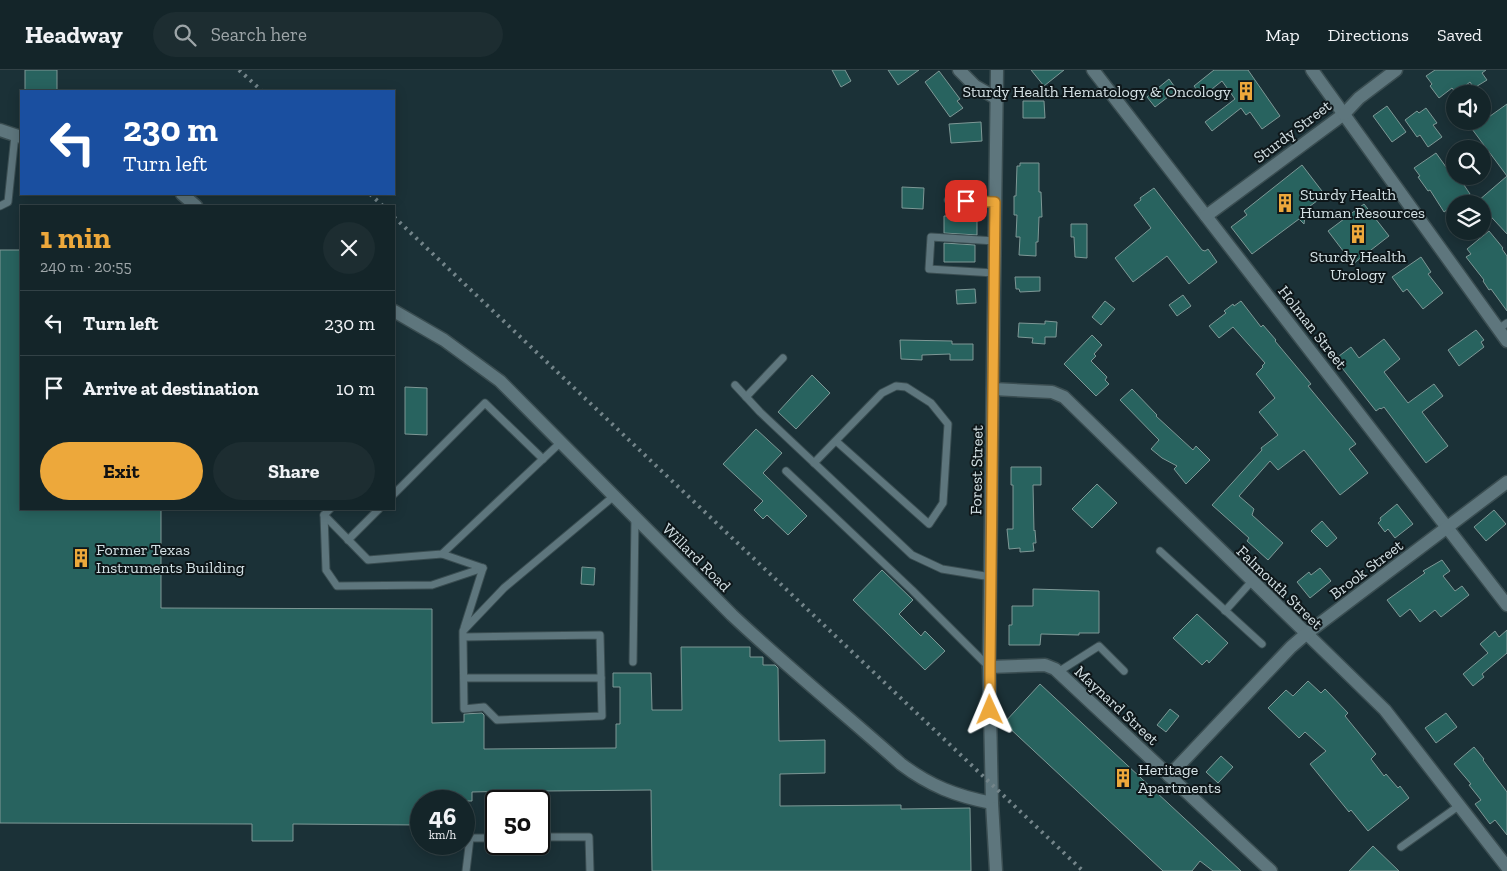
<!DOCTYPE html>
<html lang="en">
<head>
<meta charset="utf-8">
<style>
  :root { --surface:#142529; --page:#1d2d31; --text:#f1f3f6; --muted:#9da5a8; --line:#334246; --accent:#eda83b }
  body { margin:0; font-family:"Zilla Slab",serif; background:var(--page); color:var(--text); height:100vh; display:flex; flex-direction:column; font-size:19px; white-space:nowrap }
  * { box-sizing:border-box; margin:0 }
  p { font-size:16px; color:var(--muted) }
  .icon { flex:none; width:28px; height:28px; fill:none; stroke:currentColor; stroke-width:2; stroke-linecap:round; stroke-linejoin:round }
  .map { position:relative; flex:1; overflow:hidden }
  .drawer { position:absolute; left:20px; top:135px; width:375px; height:305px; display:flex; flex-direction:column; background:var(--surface); border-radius:0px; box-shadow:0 2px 12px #0003,0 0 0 1px var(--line) }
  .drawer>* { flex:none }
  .hud { position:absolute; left:20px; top:20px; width:375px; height:105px; border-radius:0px; box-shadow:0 2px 12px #0003,0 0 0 1px var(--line); background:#1a4fa0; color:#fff; overflow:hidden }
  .fabs { position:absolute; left:1446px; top:15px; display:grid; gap:10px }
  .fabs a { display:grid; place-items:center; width:45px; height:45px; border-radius:50%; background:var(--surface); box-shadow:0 2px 12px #0003,0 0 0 1px var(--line); font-size:25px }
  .speed { position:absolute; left:410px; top:720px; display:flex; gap:10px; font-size:25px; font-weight:700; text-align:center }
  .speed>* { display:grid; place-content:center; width:65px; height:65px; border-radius:50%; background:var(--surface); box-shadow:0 2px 12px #0003,0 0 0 1px var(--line); line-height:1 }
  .speed small { font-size:12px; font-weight:400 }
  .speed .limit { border:2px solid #111; border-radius:8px; background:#fff; color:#111 }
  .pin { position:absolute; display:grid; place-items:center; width:42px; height:42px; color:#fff; margin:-21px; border-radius:10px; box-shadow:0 2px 8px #0006 }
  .me { position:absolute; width:55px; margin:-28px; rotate:359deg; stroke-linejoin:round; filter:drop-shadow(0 0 4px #0008) }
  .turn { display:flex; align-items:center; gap:18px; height:105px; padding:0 20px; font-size:22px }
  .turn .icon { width:65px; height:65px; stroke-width:2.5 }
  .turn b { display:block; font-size:35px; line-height:42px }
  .round { display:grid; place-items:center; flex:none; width:52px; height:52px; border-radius:26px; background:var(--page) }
  .overview { display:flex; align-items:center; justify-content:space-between; height:85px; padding:0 20px }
  h1 { font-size:30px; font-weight:700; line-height:38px; color:var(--accent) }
  .primary-button { display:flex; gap:10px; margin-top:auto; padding:10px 20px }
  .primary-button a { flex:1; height:58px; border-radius:30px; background:var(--accent); color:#111; font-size:20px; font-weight:700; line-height:58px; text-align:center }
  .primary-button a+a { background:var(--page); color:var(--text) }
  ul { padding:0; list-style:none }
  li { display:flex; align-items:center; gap:15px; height:65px; padding:0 20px; border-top:1px solid var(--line) }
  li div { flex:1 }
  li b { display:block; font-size:19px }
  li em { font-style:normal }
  header { display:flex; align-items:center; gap:30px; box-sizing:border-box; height:70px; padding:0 25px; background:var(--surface); border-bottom:1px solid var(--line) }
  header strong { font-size:24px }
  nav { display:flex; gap:28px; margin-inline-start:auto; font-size:18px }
  .search { width:350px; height:45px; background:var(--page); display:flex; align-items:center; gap:12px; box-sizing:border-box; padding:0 18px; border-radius:28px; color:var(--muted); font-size:19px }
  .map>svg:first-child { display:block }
  .building { fill:#28635f; stroke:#7e9896 }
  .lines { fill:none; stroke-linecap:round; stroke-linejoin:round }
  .service-casing { stroke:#3a4d51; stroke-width:9 }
  .minor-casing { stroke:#3a4d51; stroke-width:15 }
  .secondary-casing { stroke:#3a4d51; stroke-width:15 }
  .service { stroke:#5e767d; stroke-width:7 }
  .minor { stroke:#5e767d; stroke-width:12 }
  .secondary { stroke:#5e767d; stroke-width:12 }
  .rail { stroke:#74858a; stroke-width:4; stroke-dasharray:2.5 5; stroke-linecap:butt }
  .route-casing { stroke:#9a6d26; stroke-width:12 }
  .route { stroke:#eda83b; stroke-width:9 }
  .labels { text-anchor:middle; stroke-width:4; stroke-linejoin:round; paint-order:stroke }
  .poi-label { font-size:16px; fill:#d3e0e4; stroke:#0e171a; text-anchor:start }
  .street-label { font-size:16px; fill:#d3e0e4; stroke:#0e171a }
</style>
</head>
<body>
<header>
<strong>Headway</strong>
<div class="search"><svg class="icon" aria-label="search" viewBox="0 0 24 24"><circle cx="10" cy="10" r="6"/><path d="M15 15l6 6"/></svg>Search here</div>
<nav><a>Map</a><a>Directions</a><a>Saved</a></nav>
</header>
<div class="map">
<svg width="1507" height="801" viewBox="0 0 1507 801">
  <rect width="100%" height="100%" fill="#1b3137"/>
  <g class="building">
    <rect x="25" y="0" width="32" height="21"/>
    <polygon points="832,0 845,0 851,11 841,17"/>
    <polygon points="888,0 919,0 898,15"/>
    <polygon points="1031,0 1064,0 1044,16"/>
    <polygon points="1214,0 1248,0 1280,46 1262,59 1250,42 1246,45 1241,38 1212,61 1205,52 1235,29 1222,11 1202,27 1194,16"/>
    <polygon points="1435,0 1486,0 1482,3 1487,10 1474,18 1470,12 1456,23 1452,18 1439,28 1430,16 1432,14 1426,6"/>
    <polygon points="939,1 960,29 957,31 963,38 950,47 925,12"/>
    <polygon points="1169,9 1177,20 1155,37 1147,27"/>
    <polygon points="1023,31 1044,31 1045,48 1023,48"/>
    <polygon points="1507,34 1507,164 1482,137 1482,134 1478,131 1507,106 1472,59"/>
    <polygon points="1387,36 1406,62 1392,72 1373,46"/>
    <polygon points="1426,38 1437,53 1433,55 1442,67 1428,77 1420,65 1417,67 1405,50 1417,41 1419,43"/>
    <polygon points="981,52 982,71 951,73 949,54"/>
    <polygon points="1436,83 1446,97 1450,94 1455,101 1455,106 1458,106 1470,124 1444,142 1430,120 1428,121 1418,107 1420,106 1414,98"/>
    <polygon points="1020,93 1039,93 1039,122 1041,122 1042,147 1039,147 1038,172 1036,172 1036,186 1019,185 1020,167 1016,167 1017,145 1014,145 1014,126 1016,126 1017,96 1020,96"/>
    <polygon points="1302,95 1325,125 1306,139 1304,154 1299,149 1252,184 1231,157 1247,145 1244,141"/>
    <polygon points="902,117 924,118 923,139 902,138"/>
    <polygon points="1154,118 1202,180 1205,181 1208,179 1217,192 1189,214 1167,186 1133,212 1115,188 1151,158 1134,135 1141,130 1140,128"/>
    <polygon points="1364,134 1389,166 1353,194 1328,161"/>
    <polygon points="944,146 977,146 977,165 944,163"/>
    <polygon points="1071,154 1087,154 1087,188 1075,187 1074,167 1071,167"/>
    <polygon points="1489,161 1503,178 1502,179 1507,186 1507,241 1491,219 1489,220 1483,211 1484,210 1466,187 1471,184 1467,179"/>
    <polygon points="944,173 975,175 975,192 944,192"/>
    <polygon points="0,180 21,180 21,439 161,439 161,538 432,539 432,653 464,652 464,644 482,643 484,645 484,679 616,678 616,654 620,654 620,617 613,617 613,603 651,603 652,640 682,640 681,577 750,577 750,587 763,587 763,595 775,595 778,598 779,671 825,670 825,703 780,704 780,736 901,735 901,739 970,738 971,801 652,801 651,720 546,721 546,731 517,731 517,721 472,722 472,731 421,731 421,755 293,754 293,771 252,771 252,754 0,753"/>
    <polygon points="1421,187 1431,202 1428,204 1443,223 1423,239 1407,219 1403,222 1392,207"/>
    <polygon points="1015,207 1040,207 1040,221 1020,222 1019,219 1016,219"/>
    <polygon points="975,219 976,233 957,234 956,220"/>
    <polygon points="1183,225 1191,236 1177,246 1169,235"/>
    <polygon points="1105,231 1115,239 1101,255 1092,247"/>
    <polygon points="1241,231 1261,257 1263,255 1276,270 1275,271 1311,314 1308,316 1356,374 1349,379 1368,403 1340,425 1304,380 1278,400 1270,391 1239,426 1254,439 1252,445 1283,473 1268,490 1247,471 1249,468 1212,435 1262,380 1261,378 1278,365 1259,342 1275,328 1256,304 1263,297 1262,296 1265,293 1233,257 1219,268 1209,256 1226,243 1224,241 1233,234 1234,236"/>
    <polygon points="1045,251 1057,252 1056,267 1045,267 1045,274 1032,273 1033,268 1018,267 1019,253 1045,254"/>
    <polygon points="1476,260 1484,270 1481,272 1484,277 1459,296 1448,280"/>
    <polygon points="1092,265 1102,275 1094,284 1096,286 1091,291 1107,307 1105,310 1109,314 1096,326 1064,294"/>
    <polygon points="1384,269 1400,289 1384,302 1408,333 1434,314 1443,326 1422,342 1448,376 1426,393 1384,337 1381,339 1380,338 1376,341 1335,289 1351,277 1359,288"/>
    <polygon points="900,270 952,271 952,274 973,274 973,290 950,290 950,284 922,285 922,290 901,289"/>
    <polygon points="812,305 830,323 796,359 778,342"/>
    <polygon points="405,317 427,318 427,365 405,364"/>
    <polygon points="1132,319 1157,345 1156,346 1193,380 1196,376 1210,390 1186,414 1174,399 1177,396 1162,388 1151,379 1159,370 1120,330"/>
    <polygon points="756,359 782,383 763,403 807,446 788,465 767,445 763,449 754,440 763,431 723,394"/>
    <polygon points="1011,397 1041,397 1041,415 1033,415 1034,461 1035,460 1036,473 1033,473 1034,481 1020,482 1020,478 1009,479 1007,459 1013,459 1013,415 1011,415"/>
    <polygon points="1097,414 1117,433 1092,458 1072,439"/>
    <polygon points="1397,434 1413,454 1395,468 1388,459 1385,462 1378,453 1381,450 1380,448"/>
    <polygon points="1494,440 1506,454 1486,471 1474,457"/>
    <polygon points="1322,451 1337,468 1327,477 1311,461"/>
    <polygon points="1442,490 1450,501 1443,506 1455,521 1462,516 1469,525 1441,547 1435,540 1420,552 1410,539 1400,547 1387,530 1425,503 1423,501"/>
    <polygon points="582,497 595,498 594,515 581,514"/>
    <polygon points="1320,498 1331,511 1310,528 1297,512 1309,502 1311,505"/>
    <polygon points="882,500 913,530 899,544 921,566 925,561 945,581 925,600 853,530"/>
    <polygon points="1033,519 1099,521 1099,563 1079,563 1079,565 1041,564 1040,575 1009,575 1009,555 1012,555 1012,536 1033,536"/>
    <polygon points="1197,544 1228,573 1209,593 1207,590 1202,595 1173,568"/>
    <polygon points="1507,560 1507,583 1482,604 1484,607 1473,616 1463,604 1488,583 1480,574 1495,561 1499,567"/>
    <polygon points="1308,611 1321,623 1325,619 1348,643 1345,646 1376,684 1371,689 1384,706 1386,704 1398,718 1400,716 1409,728 1368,761 1351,740 1349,742 1310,694 1326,681 1305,662 1299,668 1268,638 1286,620 1293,626"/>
    <polygon points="1040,614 1241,801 1213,801 1200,791 1192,801 1163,801 1004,653"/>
    <polygon points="1170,639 1179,646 1166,662 1157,655"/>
    <polygon points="1446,643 1457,657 1436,673 1425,658"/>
    <polygon points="1474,677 1484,689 1483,690 1507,722 1507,765 1495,750 1490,754 1475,734 1481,730 1469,715 1471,714 1454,694"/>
    <polygon points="1221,686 1233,697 1218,713 1206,702"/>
    <polygon points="1373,776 1399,801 1349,801"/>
  </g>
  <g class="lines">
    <g class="service-casing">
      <g id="service">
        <polyline points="948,130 995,132"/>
        <polyline points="0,136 8,132 15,65"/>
        <polyline points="994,203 929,199 931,167 995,171"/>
        <polyline points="1498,259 1507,253"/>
        <polyline points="735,315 760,342 912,485 942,499 991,507"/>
        <polyline points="746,327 783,288"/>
        <polyline points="814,393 882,323 896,316 906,317 931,333 948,354 943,433 929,454 836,371"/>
        <polyline points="786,401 912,520 989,597"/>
        <polyline points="394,424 485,333 543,389"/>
        <polyline points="330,439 324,445 368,490 442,484 561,372"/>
        <polyline points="324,445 326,500 337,516 432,515 483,498"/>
        <polyline points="348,470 379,439"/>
        <polyline points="1160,481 1262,574"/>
        <polyline points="442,484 483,498 464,558"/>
        <polyline points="1225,541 1252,511"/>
        <polyline points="463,567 600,565 602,646 497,650 484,637 464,639 463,567 463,561 504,518 614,426"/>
        <polyline points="633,592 635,448"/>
        <polyline points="1058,602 1099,576 1124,601"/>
        <polyline points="464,608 601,608"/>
        <polyline points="539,767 589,767 590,801"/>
        <polyline points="1401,777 1460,735"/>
        <polyline points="466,801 470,768 496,768"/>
      </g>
    </g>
    <g class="minor-casing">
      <g id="minor">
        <polyline points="959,0 975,16 996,28"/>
        <polyline points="1093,0 1507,535"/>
        <polyline points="0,60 21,67"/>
        <polyline points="182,124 196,136"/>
        <polyline points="1206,146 1344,44"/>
        <path d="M394 241 444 270 500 311 732 545C786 596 845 644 901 694 930 716 956 726 992 733"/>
        <polyline points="993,319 1052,322 1064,327 1385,640 1507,797"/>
        <polyline points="989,597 1045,595 1055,599 1271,801"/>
        <polyline points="1169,706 1291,577 1306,564 1507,412"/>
      </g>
    </g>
    <g class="secondary-casing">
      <g id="secondary">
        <polyline points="1312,0 1507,271"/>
        <polyline points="1344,44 1359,28 1396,0"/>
        <polyline points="996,801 992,733 989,597 997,0"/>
      </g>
    </g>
    <use href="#service" class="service"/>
    <use href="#minor" class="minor"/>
    <use href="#secondary" class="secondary"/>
    <g class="rail">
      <polyline points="239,0 262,21"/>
      <polyline points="370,124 383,136"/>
      <polyline points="394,147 1083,801"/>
    </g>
  </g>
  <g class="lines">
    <g class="route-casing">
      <polyline id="route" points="966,131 995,132 990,597 990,640"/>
    </g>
    <use href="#route" class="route"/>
  </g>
  <defs>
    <g id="building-bare" transform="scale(1.5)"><path d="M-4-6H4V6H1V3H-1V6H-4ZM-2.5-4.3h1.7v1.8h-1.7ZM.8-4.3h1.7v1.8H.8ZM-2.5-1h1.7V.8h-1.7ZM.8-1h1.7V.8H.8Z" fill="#eda83b" stroke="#0e171a" stroke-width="2.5" paint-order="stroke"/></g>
  </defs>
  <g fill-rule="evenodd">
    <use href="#building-bare" x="1246" y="21"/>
    <use href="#building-bare" x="1285" y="133"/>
    <use href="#building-bare" x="1358" y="164"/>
    <use href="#building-bare" x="81" y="488"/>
    <use href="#building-bare" x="1123" y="708"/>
  </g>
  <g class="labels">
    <g class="poi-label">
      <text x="1231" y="27" text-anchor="end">Sturdy Health Hematology &amp; Oncology</text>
      <text x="1300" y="130">Sturdy Health<tspan x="1300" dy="18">Human Resources</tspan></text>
      <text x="1358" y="192" text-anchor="middle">Sturdy Health<tspan x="1358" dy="18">Urology</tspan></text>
      <text x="96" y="485">Former Texas<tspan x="96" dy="18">Instruments Building</tspan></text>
      <text x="1138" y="705">Heritage<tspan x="1138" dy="18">Apartments</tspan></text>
    </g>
    <g class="street-label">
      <text transform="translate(1292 61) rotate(-37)" y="6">Sturdy Street</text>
      <text transform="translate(1313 257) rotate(52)" y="6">Holman Street</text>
      <text transform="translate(976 400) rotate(-89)" y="6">Forest Street</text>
      <text transform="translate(697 487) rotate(45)" y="6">Willard Road</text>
      <text transform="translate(1366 499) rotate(-37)" y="6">Brook Street</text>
      <text transform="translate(1280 517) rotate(44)" y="6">Falmouth Street</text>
      <text transform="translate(1117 635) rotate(43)" y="6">Maynard Street</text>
    </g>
  </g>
</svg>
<div class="fabs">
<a><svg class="icon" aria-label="sound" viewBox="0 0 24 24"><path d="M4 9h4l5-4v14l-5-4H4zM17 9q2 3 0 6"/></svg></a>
<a><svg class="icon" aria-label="search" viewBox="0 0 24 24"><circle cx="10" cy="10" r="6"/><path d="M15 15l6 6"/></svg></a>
<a><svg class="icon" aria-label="layers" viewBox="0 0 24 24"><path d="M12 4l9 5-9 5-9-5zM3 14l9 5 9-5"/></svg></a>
</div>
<div class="speed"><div>46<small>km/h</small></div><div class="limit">50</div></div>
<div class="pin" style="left:966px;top:131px;background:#d93025"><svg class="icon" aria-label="arrive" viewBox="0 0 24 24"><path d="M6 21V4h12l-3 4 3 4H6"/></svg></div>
<svg class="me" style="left:990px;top:640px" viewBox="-20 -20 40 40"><path d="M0-17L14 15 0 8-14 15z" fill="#eda83b" stroke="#fff" stroke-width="4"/></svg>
<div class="hud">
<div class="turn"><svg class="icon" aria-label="left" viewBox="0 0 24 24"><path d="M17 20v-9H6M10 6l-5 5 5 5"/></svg><div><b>230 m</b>Turn left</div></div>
</div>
<section class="drawer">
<div class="overview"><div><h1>1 min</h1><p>240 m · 20:55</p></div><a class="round"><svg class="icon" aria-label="close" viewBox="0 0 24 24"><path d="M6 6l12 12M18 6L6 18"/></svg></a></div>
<ul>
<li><svg class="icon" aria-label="left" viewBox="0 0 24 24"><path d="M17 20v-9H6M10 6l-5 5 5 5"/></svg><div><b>Turn left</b></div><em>230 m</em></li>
<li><svg class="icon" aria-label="arrive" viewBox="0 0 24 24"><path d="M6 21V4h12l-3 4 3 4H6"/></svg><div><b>Arrive at destination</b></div><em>10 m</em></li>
</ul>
<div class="primary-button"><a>Exit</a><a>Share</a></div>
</section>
</div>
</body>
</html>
